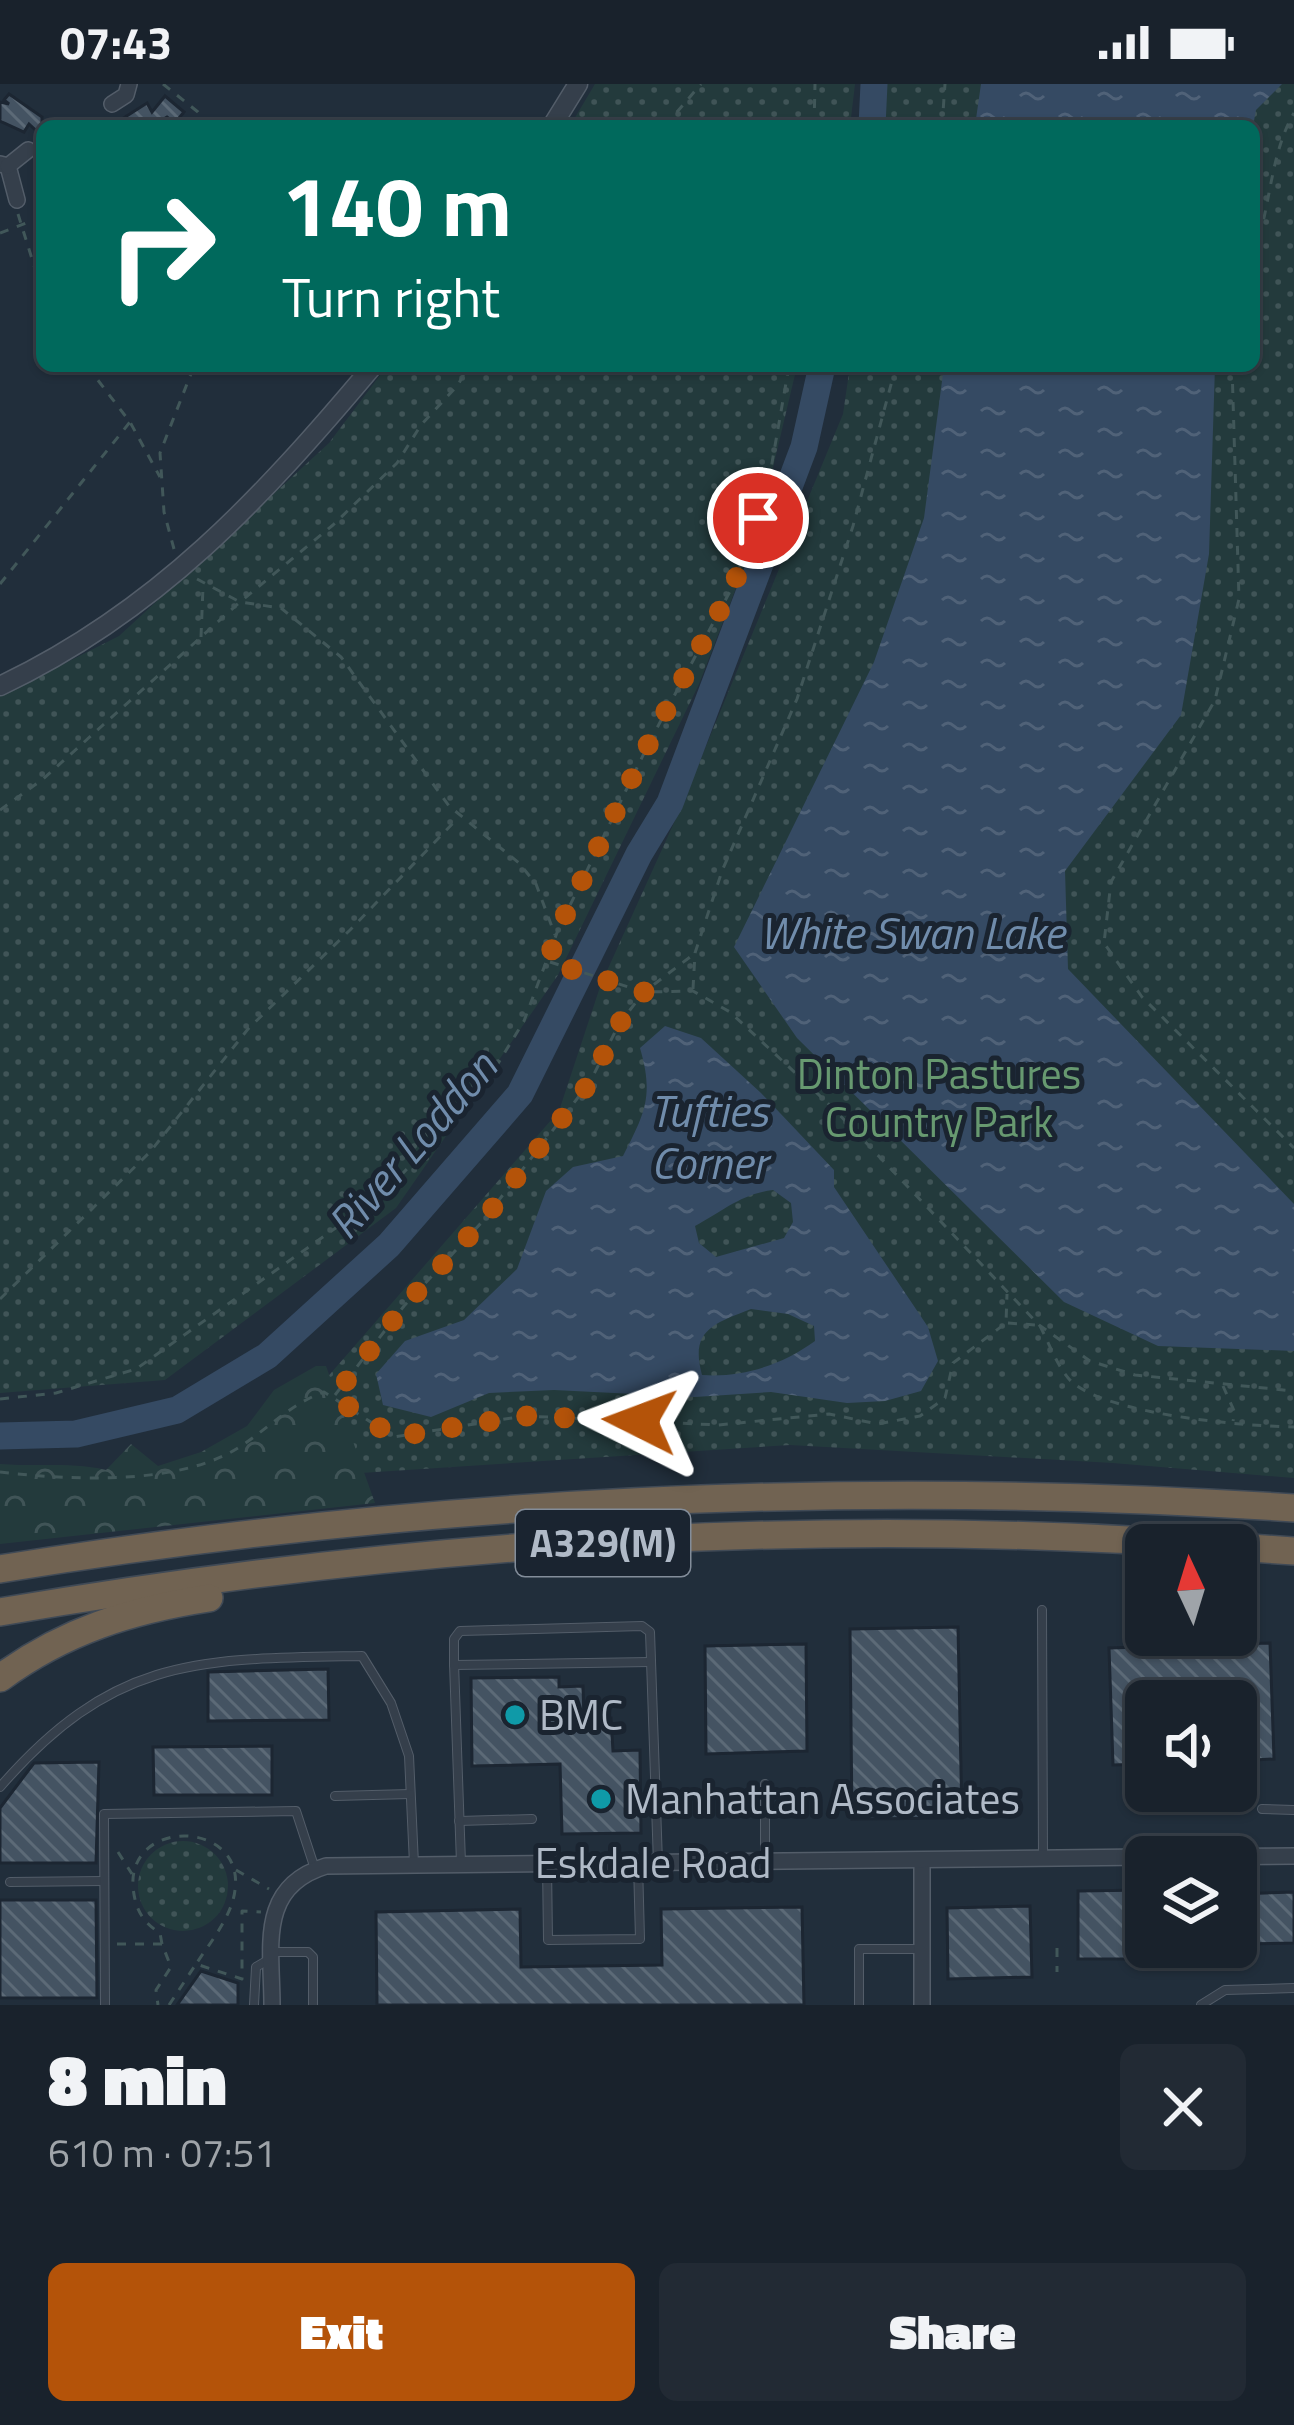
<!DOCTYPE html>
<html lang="en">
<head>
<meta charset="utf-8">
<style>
  :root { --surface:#19222c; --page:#222a34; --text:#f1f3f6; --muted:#9fa4a9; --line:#373f48; --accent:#b45309 }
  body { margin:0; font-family:"Titillium Web",sans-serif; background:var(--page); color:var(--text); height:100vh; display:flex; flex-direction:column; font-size:45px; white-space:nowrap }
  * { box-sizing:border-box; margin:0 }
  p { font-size:39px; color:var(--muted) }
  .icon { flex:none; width:66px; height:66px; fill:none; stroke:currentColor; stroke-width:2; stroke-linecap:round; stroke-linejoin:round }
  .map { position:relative; height:1921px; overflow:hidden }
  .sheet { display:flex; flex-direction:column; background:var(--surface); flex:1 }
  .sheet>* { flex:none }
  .guide { position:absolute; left:36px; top:36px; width:1224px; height:252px; border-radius:18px; box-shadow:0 3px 9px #0004,0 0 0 3px var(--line); background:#00695c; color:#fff; overflow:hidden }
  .needle { width:78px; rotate:356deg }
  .buttons { position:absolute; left:1125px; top:1440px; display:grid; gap:24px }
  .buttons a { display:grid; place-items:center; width:132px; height:132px; border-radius:18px; background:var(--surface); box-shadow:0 3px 9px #0004,0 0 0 3px var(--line); font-size:60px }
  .pin { position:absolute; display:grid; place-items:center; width:102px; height:102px; color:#fff; margin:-51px; border:6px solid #fff; border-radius:50%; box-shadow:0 3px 12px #0007 }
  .me { position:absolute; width:132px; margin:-66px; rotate:273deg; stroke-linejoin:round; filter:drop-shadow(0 0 9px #0008) }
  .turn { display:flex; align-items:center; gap:42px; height:252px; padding:0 48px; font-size:54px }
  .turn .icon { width:156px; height:156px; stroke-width:2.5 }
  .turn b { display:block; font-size:84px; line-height:102px }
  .round { display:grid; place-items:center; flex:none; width:126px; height:126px; border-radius:18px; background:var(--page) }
  .head { display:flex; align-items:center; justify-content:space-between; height:204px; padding:0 48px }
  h1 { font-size:72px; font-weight:800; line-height:90px }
  .cta { display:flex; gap:24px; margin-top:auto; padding:24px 48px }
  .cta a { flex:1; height:138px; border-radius:18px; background:var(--accent); color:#fff; font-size:48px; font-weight:800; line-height:138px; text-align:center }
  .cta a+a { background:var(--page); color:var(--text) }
  .status { display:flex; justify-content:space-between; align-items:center; height:84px; padding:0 60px; background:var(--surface); direction:ltr }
  .status svg { height:33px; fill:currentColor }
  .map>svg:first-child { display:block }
  .green { fill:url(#green-dots) }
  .forest { fill:url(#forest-crowns) }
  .water { fill:url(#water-ripples); fill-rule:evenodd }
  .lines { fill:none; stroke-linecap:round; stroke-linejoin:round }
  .river { stroke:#354a63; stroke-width:27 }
  .building { fill:url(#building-back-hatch); stroke:#1c2632; stroke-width:3 }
  .service-casing { stroke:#535d69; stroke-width:10 }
  .minor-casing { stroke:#535d69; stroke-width:18 }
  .tertiary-casing { stroke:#535d69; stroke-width:21 }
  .motorway-casing { stroke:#404a56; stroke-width:30 }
  .path { stroke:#415759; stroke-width:3; stroke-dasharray:9 9; stroke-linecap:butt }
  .service { stroke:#353f4b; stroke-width:8 }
  .minor { stroke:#353f4b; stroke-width:15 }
  .tertiary { stroke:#353f4b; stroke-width:18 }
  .motorway { stroke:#716352; stroke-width:27 }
  .route { stroke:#b45309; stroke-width:21; stroke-dasharray:0 37.8 }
  .culture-dot { fill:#0f9aa8; stroke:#1a2430; stroke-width:4.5 }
  .labels { text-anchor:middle; stroke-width:10; stroke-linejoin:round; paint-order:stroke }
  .shield { fill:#1a2430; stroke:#838d9a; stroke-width:3 }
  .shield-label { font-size:39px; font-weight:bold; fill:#b0bac7 }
  .park-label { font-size:42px; fill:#679970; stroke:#1a2430 }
  .poi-label { font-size:42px; fill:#b0bac7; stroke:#1a2430; text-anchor:start }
  .street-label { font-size:42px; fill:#b0bac7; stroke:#1a2430 }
  .water-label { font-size:45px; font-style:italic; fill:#708cab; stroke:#1a2430 }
</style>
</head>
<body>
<div class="status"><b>07:43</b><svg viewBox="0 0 49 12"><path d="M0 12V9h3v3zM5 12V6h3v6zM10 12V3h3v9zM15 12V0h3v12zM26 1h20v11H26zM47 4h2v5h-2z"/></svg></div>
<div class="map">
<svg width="1294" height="1921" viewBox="0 0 1294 1921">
  <defs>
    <pattern id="green-dots" width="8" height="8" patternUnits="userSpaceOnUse" patternTransform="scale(3)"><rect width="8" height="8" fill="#233a3c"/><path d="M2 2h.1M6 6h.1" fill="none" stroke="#405457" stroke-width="1.8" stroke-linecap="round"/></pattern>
    <pattern id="forest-crowns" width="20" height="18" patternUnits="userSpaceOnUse" patternTransform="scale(3)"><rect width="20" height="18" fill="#233a3c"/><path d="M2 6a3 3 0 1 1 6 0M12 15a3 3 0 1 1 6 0" fill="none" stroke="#405457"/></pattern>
    <pattern id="water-ripples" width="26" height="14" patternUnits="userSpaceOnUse" patternTransform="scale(3)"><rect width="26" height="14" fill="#354a63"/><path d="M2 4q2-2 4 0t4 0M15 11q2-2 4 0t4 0" fill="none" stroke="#506278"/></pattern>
    <pattern id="building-back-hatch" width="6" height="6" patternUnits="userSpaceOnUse" patternTransform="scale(3)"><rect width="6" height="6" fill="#445362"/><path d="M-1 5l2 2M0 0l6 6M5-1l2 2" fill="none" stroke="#5c6a77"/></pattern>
  </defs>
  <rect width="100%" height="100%" fill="#212e3b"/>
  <g class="green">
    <polygon points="595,0 855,0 850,42 570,42"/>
    <polygon points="885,0 1294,0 1294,1394 1113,1379 790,1361 237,1397 559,1027 601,900 678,730 843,330 850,282 1254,282 1254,42 880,42"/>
    <polygon points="387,282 797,282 758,447 699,600 558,891 396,1124 165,1296 0,1309 0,612 119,552 329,359"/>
    <circle cx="183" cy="1802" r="45"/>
  </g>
  <path class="forest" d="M316 1282H326L375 1419 0 1460V1380C37 1383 71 1378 106 1386L131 1360 158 1382 201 1368 247 1342 274 1306Z"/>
  <g class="water">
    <polygon points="981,0 1282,0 1256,26 1253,42 975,42"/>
    <polygon points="944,282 1215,282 1209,470 1181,631 1065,787 1068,885 1294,1120 1294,1267 1158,1262 1064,1218 797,954 734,863 874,578 924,434"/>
    <path d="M665 942 701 954 761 1009 834 1086V1103L928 1243 938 1277 921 1307 885 1317 847 1319 771 1308 695 1313 554 1306 489 1309 431 1333 383 1321 376 1290 405 1257 464 1236 517 1185 546 1107 573 1083 623 1072C645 1029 654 1012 640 964ZM773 1106 791 1119 793 1138 784 1154 716 1173 699 1159 695 1142C723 1127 741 1110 773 1106ZM751 1225 788 1230 814 1242 815 1257C782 1281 742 1294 702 1291 690 1247 712 1240 751 1225Z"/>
  </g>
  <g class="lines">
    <g class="river">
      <polyline points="872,42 874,0"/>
      <polyline points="0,1352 76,1350 177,1326 267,1272 389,1161 520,1010 639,770 670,719 804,363 822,282"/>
    </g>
  </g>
  <g class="building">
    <polygon points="9,10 42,33 42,52 29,40 24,48 0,37 0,18 9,20 4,16"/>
    <polygon points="165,12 184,28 175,39 167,33 152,42 111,42 147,19 152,28"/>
    <polygon points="958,1543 962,1734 852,1735 850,1545"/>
    <polygon points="1270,1559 1274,1675 1236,1677 1236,1617 1146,1617 1146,1680 1113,1681 1109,1564"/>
    <polygon points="806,1560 807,1667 706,1670 705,1562"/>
    <polygon points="328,1585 329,1636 208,1637 208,1588"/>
    <polygon points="559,1593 559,1603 583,1602 584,1636 611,1634 613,1667 640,1666 641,1749 562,1750 560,1680 472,1682 471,1594"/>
    <polygon points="272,1662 272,1711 154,1711 153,1663"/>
    <polygon points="99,1678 96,1779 0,1779 0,1724 34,1679"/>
    <polygon points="1146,1806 1146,1875 1078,1875 1078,1807"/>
    <polygon points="1294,1808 1294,1859 1236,1860 1236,1810"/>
    <polygon points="0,1816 96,1816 97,1914 0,1914"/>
    <polygon points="1030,1822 1032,1893 948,1895 947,1824"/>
    <polygon points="802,1823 804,1921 377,1921 376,1828 520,1825 521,1883 662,1881 661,1825"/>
    <polygon points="201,1887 238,1899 238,1921 177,1921"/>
  </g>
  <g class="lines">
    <g class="service-casing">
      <g id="service">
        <polyline points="1042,1526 1043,1776"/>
        <polyline points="454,1581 650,1578"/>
        <path d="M0 1703C115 1571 199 1575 362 1572L391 1619 409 1672 414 1780"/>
        <polyline points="335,1712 410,1710"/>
        <polyline points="1262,1725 1294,1726"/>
        <polyline points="459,1737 532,1735"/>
        <polyline points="765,1777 765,1700"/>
        <polyline points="461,1779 454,1579 454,1555 460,1547 642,1542 650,1548 658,1779"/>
        <polyline points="547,1781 548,1856 640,1855 638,1779"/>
        <polyline points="10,1798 104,1797"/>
        <polyline points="274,1868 308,1868 313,1873 313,1921"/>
        <polyline points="105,1921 104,1730 296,1727 315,1785"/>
        <polyline points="254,1921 256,1883 268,1876"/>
        <polyline points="859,1921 859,1865 921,1865"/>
        <polyline points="1201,1921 1225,1906 1294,1904"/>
      </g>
    </g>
    <g class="minor-casing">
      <g id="minor">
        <polyline points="112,20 126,11 129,0"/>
        <polyline points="0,80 8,82 17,116"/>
        <polyline points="8,82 28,66"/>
        <polyline points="1154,1773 1294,1772"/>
        <polyline points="922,1776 922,1921"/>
        <path d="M272 1921C272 1863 257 1803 326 1782L1146 1773"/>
      </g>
    </g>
    <g class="tertiary-casing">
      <g id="tertiary">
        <polyline points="552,42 578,0"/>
        <path d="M0 602C158 527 262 414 373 282"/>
      </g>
    </g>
    <g class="motorway-casing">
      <g id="motorway">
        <polyline points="1236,1463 1294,1467"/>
        <path d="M0 1485C430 1415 860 1395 1294 1424"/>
        <path d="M0 1528C397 1460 807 1432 1210 1461"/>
        <path d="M0 1594C64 1547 131 1526 209 1514"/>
      </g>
    </g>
    <g class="path">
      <polyline points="163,0 198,28 208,42"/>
      <polyline points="665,42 701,0"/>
      <polyline points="814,42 815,0"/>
      <polyline points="942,42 945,0"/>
      <polyline points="18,130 42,207"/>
      <polyline points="0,149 42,133"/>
      <path d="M1254 170C1271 122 1270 70 1294 29"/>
      <polyline points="87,282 130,338 160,393"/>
      <polyline points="1232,282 1239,515 1215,616 1111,798 1104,859 1142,913 1294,1064"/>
      <polyline points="174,465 164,428 160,369 194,282"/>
      <polyline points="197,495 240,518 281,524 341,573 449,722 519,779 536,800 555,851"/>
      <polyline points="0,500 130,338"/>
      <polyline points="201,553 203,503"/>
      <polyline points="0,726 43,695 240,518 333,441 397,379 421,341 458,301 468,282"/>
      <polyline points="550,878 644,908 693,907 730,928 834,1025 1039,1241 1090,1277 1135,1291 1294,1307"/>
      <polyline points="693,905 695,869 722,787 797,615 853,442 896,282"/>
      <polyline points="0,1215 150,1068 248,945 350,846 458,734"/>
      <polyline points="1008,1239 1035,1241"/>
      <path d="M1040 1242C1049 1259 1059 1287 1073 1299 1113 1331 1242 1342 1294 1343"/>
      <polyline points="1223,1302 1235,1329 1233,1337"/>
      <polyline points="335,1311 404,1222 482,1138 590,998 619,940 644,908 694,870"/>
      <polyline points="0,1315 56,1309 136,1285 381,1112 480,1009 524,937 558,846 650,657 734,500 769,396 789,282"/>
      <path d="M0 1388C70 1396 177 1402 238 1364 268 1345 290 1320 324 1308L394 1353 524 1332 718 1341 829 1330 878 1340 920 1332 945 1314 953 1279 1006 1239 1007 1210"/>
      <polyline points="118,1768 132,1790"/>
      <polyline points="236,1786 269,1805"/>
      <polyline points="117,1860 162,1860 171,1883 156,1906 158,1921"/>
      <path d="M162 1860 160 1849C142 1838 135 1824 133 1803 128 1733 245 1736 235 1806 232 1832 210 1859 196 1880"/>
      <polyline points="1189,1863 1189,1868"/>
      <polyline points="1057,1864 1057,1888"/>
      <polyline points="169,1921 196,1880 242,1895 242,1827 261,1828"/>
    </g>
    <use href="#service" class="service"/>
    <use href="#minor" class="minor"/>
    <use href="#tertiary" class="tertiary"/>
    <use href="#motorway" class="motorway"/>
  </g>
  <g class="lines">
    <polyline class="route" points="640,1337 524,1332 394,1353 334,1313 404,1222 482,1138 590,998 619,940 644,908 548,878 558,846 650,657 734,500 758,434"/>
  </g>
  <g class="culture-dot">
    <circle cx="515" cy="1631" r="12"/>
    <circle cx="601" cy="1715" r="12"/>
  </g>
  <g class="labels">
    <rect class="shield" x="516" y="1426" width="174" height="66" rx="9"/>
    <g class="shield-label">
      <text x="603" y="1473">A329(M)</text>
    </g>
    <g class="park-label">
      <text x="939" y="1005">Dinton Pastures<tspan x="939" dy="48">Country Park</tspan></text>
    </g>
    <g class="poi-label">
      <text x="539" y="1646">BMC</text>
      <text x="625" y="1730">Manhattan Associates</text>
    </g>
    <g class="street-label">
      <text x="653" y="1794">Eskdale Road</text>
    </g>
    <g class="water-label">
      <text x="912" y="865">White Swan Lake</text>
      <text x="709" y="1043">Tufties<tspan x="709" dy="52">Corner</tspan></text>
      <text transform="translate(412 1061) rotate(-49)" y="16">River Loddon</text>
    </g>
  </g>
</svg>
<div class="buttons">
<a><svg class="needle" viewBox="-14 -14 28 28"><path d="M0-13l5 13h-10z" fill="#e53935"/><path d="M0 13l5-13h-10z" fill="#9fa4a9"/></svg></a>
<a><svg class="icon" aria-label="sound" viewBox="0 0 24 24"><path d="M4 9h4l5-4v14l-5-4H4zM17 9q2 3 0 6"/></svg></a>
<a><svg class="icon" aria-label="layers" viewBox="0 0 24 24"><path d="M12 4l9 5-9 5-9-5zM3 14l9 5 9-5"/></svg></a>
</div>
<div class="pin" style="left:758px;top:434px;background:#d93025"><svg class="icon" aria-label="arrive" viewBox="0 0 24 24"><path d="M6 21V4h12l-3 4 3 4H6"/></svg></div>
<svg class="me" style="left:640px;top:1337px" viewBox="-20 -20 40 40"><path d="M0-17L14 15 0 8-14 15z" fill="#b45309" stroke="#fff" stroke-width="4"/></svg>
<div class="guide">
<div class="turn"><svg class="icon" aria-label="right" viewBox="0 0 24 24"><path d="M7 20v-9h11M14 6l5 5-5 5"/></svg><div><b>140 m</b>Turn right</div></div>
</div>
</div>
<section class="sheet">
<div class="head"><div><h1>8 min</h1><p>610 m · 07:51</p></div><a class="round"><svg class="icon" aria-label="close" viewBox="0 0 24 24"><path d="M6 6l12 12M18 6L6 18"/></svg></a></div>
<div class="cta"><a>Exit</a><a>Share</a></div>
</section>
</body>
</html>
